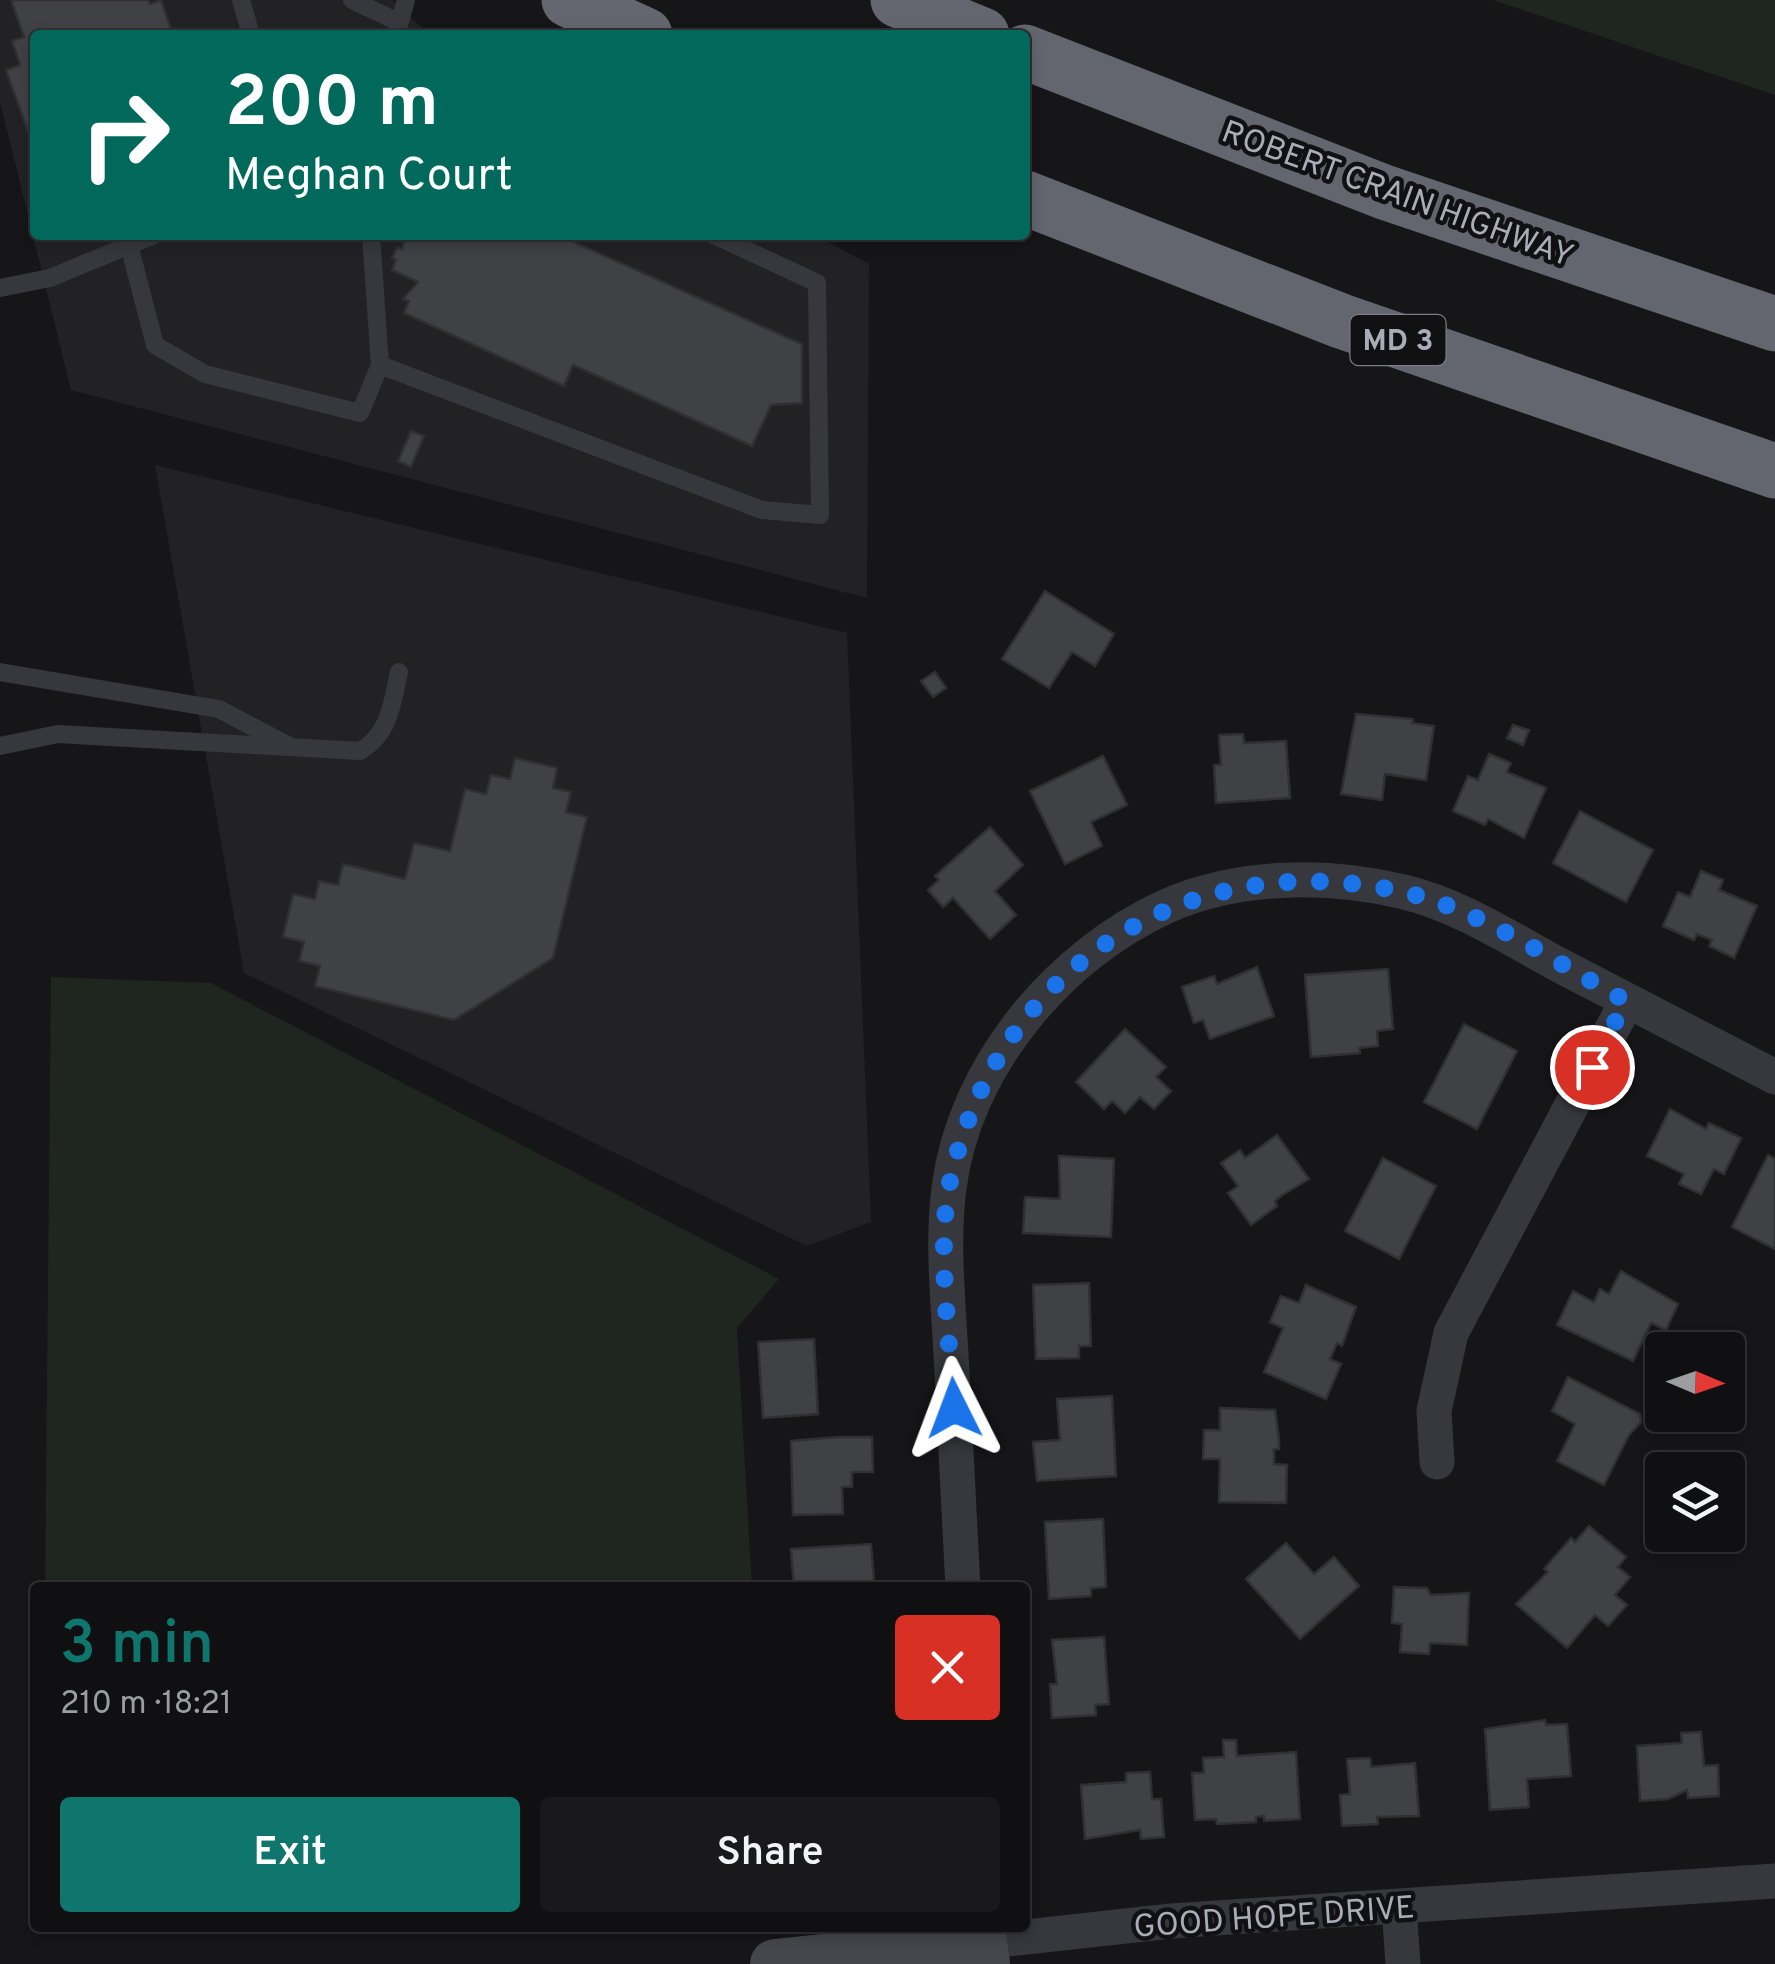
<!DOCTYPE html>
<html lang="en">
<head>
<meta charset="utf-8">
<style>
  :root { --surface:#101012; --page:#19191b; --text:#f1f3f6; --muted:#9c9d9f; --line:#303032; --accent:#0f766e }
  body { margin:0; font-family:Overpass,sans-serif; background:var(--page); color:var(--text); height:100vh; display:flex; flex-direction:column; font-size:38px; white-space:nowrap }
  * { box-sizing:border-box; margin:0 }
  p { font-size:32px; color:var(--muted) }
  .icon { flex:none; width:55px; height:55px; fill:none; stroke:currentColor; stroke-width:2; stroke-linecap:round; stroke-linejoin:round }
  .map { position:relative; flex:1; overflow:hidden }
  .drawer { position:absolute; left:30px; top:1582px; width:1000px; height:350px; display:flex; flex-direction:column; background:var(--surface); border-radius:10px; box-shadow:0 5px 15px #0003,0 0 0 2px var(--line) }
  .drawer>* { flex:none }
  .guide { position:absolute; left:30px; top:30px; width:1000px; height:210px; border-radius:10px; box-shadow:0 5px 15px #0003,0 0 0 2px var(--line); background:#00695c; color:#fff; overflow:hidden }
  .needle { width:65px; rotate:92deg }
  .tools { position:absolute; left:1645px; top:1332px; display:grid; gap:20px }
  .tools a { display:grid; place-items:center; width:100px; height:100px; border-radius:10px; background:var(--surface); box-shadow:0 5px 15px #0003,0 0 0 2px var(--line); font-size:50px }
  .pin { position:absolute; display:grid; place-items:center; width:85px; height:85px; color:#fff; margin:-42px; border:5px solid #fff; border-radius:50%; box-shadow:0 2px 10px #0007 }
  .me { position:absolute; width:110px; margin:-55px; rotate:357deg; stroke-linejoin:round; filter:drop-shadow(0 0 8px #0008) }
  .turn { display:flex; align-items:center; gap:35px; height:210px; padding:0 30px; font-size:45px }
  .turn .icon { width:130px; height:130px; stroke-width:2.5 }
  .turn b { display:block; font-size:70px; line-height:85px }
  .round { display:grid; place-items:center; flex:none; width:105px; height:105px; border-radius:10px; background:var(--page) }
  .head { display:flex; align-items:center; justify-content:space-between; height:170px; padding:0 30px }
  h1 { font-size:60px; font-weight:600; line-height:75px; color:var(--accent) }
  .cta { display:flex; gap:20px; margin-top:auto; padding:20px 30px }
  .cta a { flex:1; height:115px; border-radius:10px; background:var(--accent); color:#fff; font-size:40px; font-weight:600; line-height:115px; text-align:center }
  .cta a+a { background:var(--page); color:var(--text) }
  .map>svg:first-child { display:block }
  .built { fill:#222225 }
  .green { fill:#1e261f }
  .building { fill:#404145; stroke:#303034; stroke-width:2.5 }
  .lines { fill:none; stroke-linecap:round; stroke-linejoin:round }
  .lane { stroke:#37383d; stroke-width:18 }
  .street { stroke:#37383d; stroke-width:35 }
  .secondary { stroke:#45474d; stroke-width:50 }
  .highway { stroke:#63666e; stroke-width:55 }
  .route { stroke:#1a73e8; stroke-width:18; stroke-dasharray:0 32.4 }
  .labels { text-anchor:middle; stroke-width:9; stroke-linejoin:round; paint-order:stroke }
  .shield { fill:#111113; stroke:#7b7e86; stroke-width:2.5 }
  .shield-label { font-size:30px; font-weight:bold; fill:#a8adb8 }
  .street-label { font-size:32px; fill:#a8adb8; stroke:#111113 }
</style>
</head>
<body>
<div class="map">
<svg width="1775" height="1964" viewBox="0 0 1775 1964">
  <rect width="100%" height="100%" fill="#161618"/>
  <g class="built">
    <polygon points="0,0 392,0 430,35 35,35 35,235 815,235 869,264 867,598 71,390 0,102"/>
    <polygon points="155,465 847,633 871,1222 807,1246 244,973"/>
  </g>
  <g class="green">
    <polygon points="1493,0 1775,0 1775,95"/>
    <polygon points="51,977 211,983 779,1279 737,1328 752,1587 45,1587"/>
  </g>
  <g class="building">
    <polygon points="11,0 148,0 150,4 161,0 173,35 35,35 35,151 6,70 20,65 12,41 24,37"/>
    <polygon points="406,235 558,235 802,344 802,403 771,405 752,446 573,365 564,386 404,313 409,301 403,299 418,282 392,270 396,260 392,258 397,247 402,249"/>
    <polygon points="411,431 424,436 411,467 398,461"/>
    <polygon points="1045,591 1114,634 1095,666 1072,652 1049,688 1002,659"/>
    <polygon points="935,672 946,688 933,697 921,681"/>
    <polygon points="1356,714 1413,719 1412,723 1434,726 1426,780 1385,774 1382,800 1341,794"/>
    <polygon points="1513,725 1529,730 1523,745 1507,738"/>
    <polygon points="1243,734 1244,743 1286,741 1290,798 1216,803 1214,765 1221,765 1219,735"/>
    <polygon points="1489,754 1511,763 1507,772 1546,788 1524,838 1488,819 1485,825 1453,811 1468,776 1478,780"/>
    <polygon points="1103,756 1127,805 1091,822 1102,846 1065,864 1030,791"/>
    <polygon points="515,758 557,768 553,788 571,792 566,812 587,817 553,958 454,1020 315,986 320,966 299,961 304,942 283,937 293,894 315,899 319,881 338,885 343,864 405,879 414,843 450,851 465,789 486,794 491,775 510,779"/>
    <polygon points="1580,811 1653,850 1626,902 1553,863"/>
    <polygon points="990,827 1023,865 995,891 1016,915 990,939 953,898 943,907 928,890 939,880 935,876"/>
    <polygon points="1701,871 1723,880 1719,890 1757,906 1734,958 1709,946 1712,940 1697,934 1694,940 1663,926 1678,892 1690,897"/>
    <polygon points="1257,967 1274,1016 1210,1039 1203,1020 1194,1023 1182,987 1214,976 1217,984"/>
    <polygon points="1388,969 1393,1029 1377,1031 1378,1046 1359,1048 1360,1053 1311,1057 1305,975"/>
    <polygon points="1464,1024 1517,1051 1477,1129 1424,1102"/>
    <polygon points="1125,1029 1166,1067 1156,1077 1171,1091 1154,1109 1140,1097 1125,1113 1112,1101 1104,1109 1076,1082"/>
    <polygon points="1670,1109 1706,1129 1709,1123 1741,1138 1724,1174 1714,1169 1701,1194 1679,1184 1684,1174 1647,1156"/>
    <polygon points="1277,1135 1309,1179 1281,1196 1275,1201 1277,1206 1251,1225 1228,1193 1238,1186 1221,1163 1240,1150 1245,1158"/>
    <polygon points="1768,1155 1775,1159 1775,1249 1732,1227"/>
    <polygon points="1059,1156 1114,1159 1111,1237 1023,1233 1025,1197 1060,1199"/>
    <polygon points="1383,1158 1436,1186 1399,1259 1345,1231"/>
    <polygon points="1621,1271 1678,1304 1666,1330 1651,1323 1633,1361 1557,1325 1573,1291 1594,1302 1600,1289 1609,1294"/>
    <polygon points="1089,1283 1091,1346 1079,1346 1079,1358 1036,1359 1033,1285"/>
    <polygon points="1306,1285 1356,1307 1342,1346 1337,1343 1330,1359 1341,1364 1326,1399 1264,1372 1283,1328 1270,1322 1281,1296 1299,1303"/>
    <polygon points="814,1339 818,1414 763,1418 758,1342"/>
    <polygon points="1568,1377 1640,1414 1641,1422 1629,1435 1604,1485 1557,1461 1575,1424 1552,1411"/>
    <polygon points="1112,1396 1116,1476 1037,1481 1033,1442 1060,1440 1057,1399"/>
    <polygon points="1220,1408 1275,1410 1279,1440 1279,1449 1274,1449 1274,1464 1287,1465 1286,1503 1219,1502 1220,1459 1203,1459 1204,1430 1220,1430"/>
    <polygon points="839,1437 872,1437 873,1472 852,1472 852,1487 842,1487 843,1514 793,1515 791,1441"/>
    <polygon points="1103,1519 1106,1587 1091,1588 1091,1596 1049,1599 1045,1522"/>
    <polygon points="1589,1526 1626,1557 1618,1567 1630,1577 1615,1595 1627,1605 1608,1626 1595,1615 1567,1648 1516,1604 1548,1572 1544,1569 1571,1538 1575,1542"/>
    <polygon points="1286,1543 1314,1574 1334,1557 1359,1586 1300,1639 1246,1579"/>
    <polygon points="871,1544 874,1581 847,1583 847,1588 794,1588 791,1549"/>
    <polygon points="1394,1587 1427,1588 1431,1595 1469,1593 1467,1645 1430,1643 1429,1654 1400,1652 1402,1624 1392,1623"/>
    <polygon points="1104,1637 1109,1704 1095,1705 1096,1715 1052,1718 1050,1684 1057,1684 1052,1640"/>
    <polygon points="1545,1720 1546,1725 1567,1724 1571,1776 1527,1779 1529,1807 1490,1810 1485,1729"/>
    <polygon points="1701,1732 1704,1766 1718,1765 1719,1796 1688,1798 1687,1790 1668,1799 1640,1801 1637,1746 1682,1743 1681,1733"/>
    <polygon points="1223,1740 1236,1740 1237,1756 1296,1752 1300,1819 1264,1821 1264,1816 1256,1817 1256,1822 1217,1824 1216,1819 1195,1820 1192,1773 1204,1773 1203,1758 1224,1757"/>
    <polygon points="1370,1758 1371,1767 1415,1763 1419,1816 1377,1817 1378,1824 1342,1826 1340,1795 1350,1794 1347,1759"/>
    <polygon points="1150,1772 1152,1799 1161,1799 1164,1837 1141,1839 1140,1830 1085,1839 1081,1785 1126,1782 1126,1773"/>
  </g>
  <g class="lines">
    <g class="lane">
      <polyline points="241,0 251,35"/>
      <polyline points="352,0 396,21"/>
      <polyline points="396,35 406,0"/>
      <polyline points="371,235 380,365 762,510 820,515 817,283 714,235"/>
      <polyline points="129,245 155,345 205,374 360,413 380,365"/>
      <polyline points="0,288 50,278 154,235"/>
      <polyline points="0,672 219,709 289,746"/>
      <path d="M0 746 58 734 360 751C390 734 392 703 399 672"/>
    </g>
    <g class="street">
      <polyline points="1437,1462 1434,1411 1451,1333 1627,1001"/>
      <path d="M963 1588C959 1510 955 1432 951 1354 948 1299 942 1242 949 1188 964 1068 1058 955 1167 906 1239 874 1329 874 1404 892 1459 905 1511 939 1561 966 1632 1003 1703 1040 1775 1077"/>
      <polyline points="1399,1907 1403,1964"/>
      <polyline points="981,1928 982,1942 1171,1921 1775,1881"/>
    </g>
    <polyline class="secondary" points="775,1964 982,1942 985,1964"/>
    <g class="highway">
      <polyline points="569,0 645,35"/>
      <polyline points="898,0 982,35"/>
      <polyline points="1025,52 1384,192 1775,324"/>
      <polyline points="1025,198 1341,321 1775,471"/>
    </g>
  </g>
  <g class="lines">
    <path class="route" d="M954 1408C950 1342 936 1245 950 1182 996 968 1189 843 1403 892 1477 908 1559 964 1626 1001L1592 1067"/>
  </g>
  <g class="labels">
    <rect class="shield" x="1350.5" y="315" width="95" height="50" rx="8"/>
    <g class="shield-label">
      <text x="1398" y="350">MD 3</text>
    </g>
    <g class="street-label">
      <text transform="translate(1398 193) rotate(20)" y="11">ROBERT CRAIN HIGHWAY</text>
      <text transform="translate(1274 1916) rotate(-4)" y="11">GOOD HOPE DRIVE</text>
    </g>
  </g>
</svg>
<div class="tools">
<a><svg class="needle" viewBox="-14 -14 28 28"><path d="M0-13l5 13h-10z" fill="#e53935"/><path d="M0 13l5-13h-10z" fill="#9c9d9f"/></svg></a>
<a><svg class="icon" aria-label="layers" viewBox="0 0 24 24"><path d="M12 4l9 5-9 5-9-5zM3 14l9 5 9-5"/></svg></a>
</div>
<div class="pin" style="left:1592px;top:1067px;background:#d93025"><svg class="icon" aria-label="arrive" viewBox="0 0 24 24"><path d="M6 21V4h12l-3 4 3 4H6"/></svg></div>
<svg class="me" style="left:954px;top:1408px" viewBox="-20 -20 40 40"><path d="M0-17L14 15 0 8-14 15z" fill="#1a73e8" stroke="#fff" stroke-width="4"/></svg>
<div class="guide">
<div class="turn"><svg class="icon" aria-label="right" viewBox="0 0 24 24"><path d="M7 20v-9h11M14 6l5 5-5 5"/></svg><div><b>200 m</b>Meghan Court</div></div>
</div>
<section class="drawer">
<div class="head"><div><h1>3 min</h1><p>210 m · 18:21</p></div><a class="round" style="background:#d93025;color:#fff"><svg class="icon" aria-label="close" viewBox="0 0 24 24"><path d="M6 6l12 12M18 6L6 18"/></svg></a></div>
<div class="cta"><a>Exit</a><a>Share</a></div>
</section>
</div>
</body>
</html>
